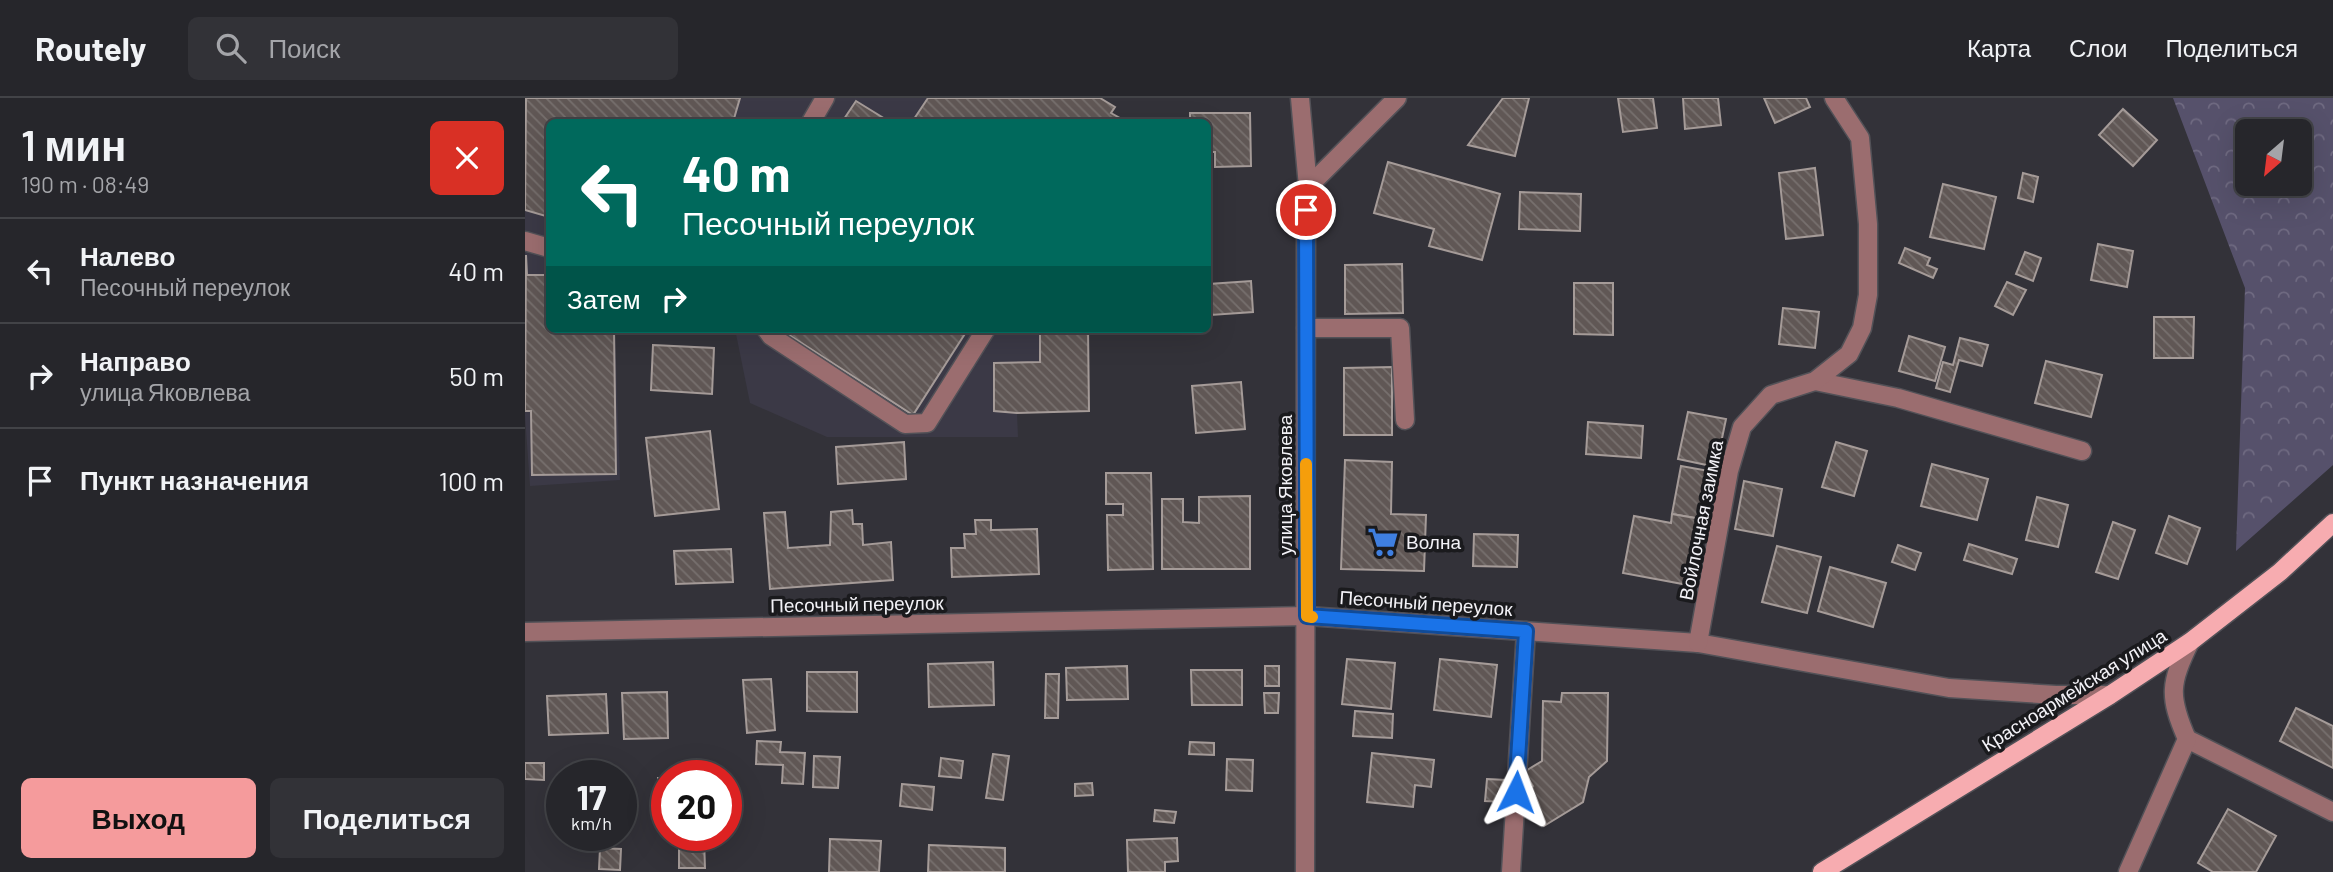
<!DOCTYPE html>
<html lang="ru">
<head>
<meta charset="utf-8">
<style>
  :root { --surface:#26262b; --page:#323237; --text:#f1f3f6; --muted:#a4a5a9; --line:#424347; --accent:#f59b9c }
  body { margin:0; font-family:Barlow,sans-serif; background:var(--page); color:var(--text); height:100vh; display:flex; flex-direction:column; font-size:26px; white-space:nowrap }
  * { box-sizing:border-box; margin:0 }
  p { font-size:23px; color:var(--muted) }
  .icon { flex:none; width:38px; height:38px; fill:none; stroke:currentColor; stroke-width:2; stroke-linecap:round; stroke-linejoin:round }
  .map { position:relative; flex:1; overflow:hidden }
  .panel { display:flex; flex-direction:column; background:var(--surface); width:525px }
  .panel>* { flex:none }
  .hud { position:absolute; left:21px; top:21px; width:665px; height:214px; border-radius:10px; box-shadow:0 7px 28px #0002,0 0 0 2px var(--line); background:#00695c; color:#fff; overflow:hidden }
  .needle { width:46px; rotate:208deg }
  .fabs { position:absolute; left:1710px; top:21px; display:grid; gap:14px }
  .fabs a { display:grid; place-items:center; width:77px; height:77px; border-radius:10px; background:var(--surface); box-shadow:0 7px 28px #0002,0 0 0 2px var(--line); font-size:35px }
  .speed { position:absolute; left:21px; top:662px; display:flex; gap:14px; font-size:35px; font-weight:700; text-align:center }
  .speed>* { display:grid; place-content:center; width:91px; height:91px; border-radius:50%; background:var(--surface); box-shadow:0 7px 28px #0002,0 0 0 2px var(--line); line-height:1 }
  .speed small { font-size:18px; font-weight:400 }
  .speed .limit { border:10px solid #d22; background:#fff; color:#111 }
  .pin { position:absolute; display:grid; place-items:center; width:60px; height:60px; color:#fff; margin:-30px; border:4px solid #fff; border-radius:50%; box-shadow:0 2px 7px #0007 }
  .me { position:absolute; width:77px; margin:-38px; rotate:3deg; stroke-linejoin:round; filter:drop-shadow(0 0 5px #0008) }
  .turn { display:flex; align-items:center; gap:24px; height:147px; padding:0 21px; font-size:32px }
  .turn .icon { width:91px; height:91px; stroke-width:2.5 }
  .turn b { display:block; font-size:49px; line-height:60px }
  .then { display:flex; align-items:center; height:66px; padding:0 21px; background:#0003; gap:14px; font-size:26px }
  .round { display:grid; place-items:center; flex:none; width:74px; height:74px; border-radius:10px; background:var(--page) }
  .head { display:flex; align-items:center; justify-content:space-between; height:119px; padding:0 21px }
  h1 { font-size:42px; font-weight:600; line-height:52px }
  .cta { display:flex; gap:14px; margin-top:auto; padding:14px 21px }
  .cta a { flex:1; height:80px; border-radius:10px; background:var(--accent); color:#111; font-size:28px; font-weight:600; line-height:80px; text-align:center }
  .cta a+a { background:var(--page); color:var(--text) }
  ul { padding:0; list-style:none }
  li { display:flex; align-items:center; gap:21px; height:105px; padding:0 21px; border-top:2px solid var(--line) }
  li div { flex:1 }
  li b { display:block; font-size:26px }
  li em { font-style:normal }
  header { display:flex; align-items:center; gap:42px; box-sizing:border-box; height:98px; padding:0 35px; background:var(--surface); border-bottom:2px solid var(--line) }
  header strong { font-size:33px }
  nav { display:flex; gap:38px; margin-inline-start:auto; font-size:24px }
  .search { width:490px; height:63px; background:var(--page); display:flex; align-items:center; gap:18px; box-sizing:border-box; padding:0 24px; border-radius:10px; color:var(--muted); font-size:26px }
  main { display:flex; flex:1; min-height:0 }
  .map>svg:first-child { display:block }
  .built { fill:#3b3946 }
  .forest { fill:url(#forest-crowns); fill-rule:evenodd }
  .building { fill:url(#building-back-hatch); stroke:#a59b98; stroke-width:2 }
  .lines { fill:none; stroke-linecap:round; stroke-linejoin:round }
  .minor-casing { stroke:#525157; stroke-width:21 }
  .major-casing { stroke:#525157; stroke-width:21 }
  .minor { stroke:#9b6d6f; stroke-width:18 }
  .major { stroke:#f7acb0; stroke-width:18 }
  .route-casing { stroke:#114b97; stroke-width:18 }
  .route { stroke:#1a73e8; stroke-width:12 }
  .slow { stroke:#f59e0b; stroke-width:12 }
  .labels { text-anchor:middle; stroke-width:7; stroke-linejoin:round; paint-order:stroke }
  .street-label { font-size:19px; fill:#f3f2f7; stroke:#1a1a1d }
  .poi-label { font-size:19px; fill:#f3f2f7; stroke:#1a1a1d; text-anchor:start }
</style>
</head>
<body>
<header>
<strong>Routely</strong>
<div class="search"><svg class="icon" aria-label="search" viewBox="0 0 24 24"><circle cx="10" cy="10" r="6"/><path d="M15 15l6 6"/></svg>Поиск</div>
<nav><a>Карта</a><a>Слои</a><a>Поделиться</a></nav>
</header>
<main>
<section class="panel">
<div class="head"><div><h1>1 мин</h1><p>190 m · 08:49</p></div><a class="round" style="background:#d93025;color:#fff"><svg class="icon" aria-label="close" viewBox="0 0 24 24"><path d="M6 6l12 12M18 6L6 18"/></svg></a></div>
<ul>
<li><svg class="icon" aria-label="left" viewBox="0 0 24 24"><path d="M17 20v-9H6M10 6l-5 5 5 5"/></svg><div><b>Налево</b><p>Песочный переулок</p></div><em>40 m</em></li>
<li><svg class="icon" aria-label="right" viewBox="0 0 24 24"><path d="M7 20v-9h11M14 6l5 5-5 5"/></svg><div><b>Направо</b><p>улица Яковлева</p></div><em>50 m</em></li>
<li><svg class="icon" aria-label="arrive" viewBox="0 0 24 24"><path d="M6 21V4h12l-3 4 3 4H6"/></svg><div><b>Пункт назначения</b></div><em>100 m</em></li>
</ul>
<div class="cta"><a>Выход</a><a>Поделиться</a></div>
</section>
<div class="map">
<svg width="1808" height="774" viewBox="0 0 1808 774">
  <defs>
    <pattern id="forest-crowns" width="20" height="18" patternUnits="userSpaceOnUse" patternTransform="scale(1.75)"><rect width="20" height="18" fill="#56516b"/><path d="M2 6a3 3 0 1 1 6 0M12 15a3 3 0 1 1 6 0" fill="none" stroke="#6f6a81"/></pattern>
    <pattern id="building-back-hatch" width="6" height="6" patternUnits="userSpaceOnUse" patternTransform="scale(1.75)"><rect width="6" height="6" fill="#605755"/><path d="M-1 5l2 2M0 0l6 6M5-1l2 2" fill="none" stroke="#77706e"/></pattern>
  </defs>
  <rect width="100%" height="100%" fill="#333239"/>
  <g class="built">
    <polygon points="0,0 575,0 590,9 587,15 602,24 24,24 24,231 90,231 95,382 5,388 0,318"/>
    <polygon points="210,231 563,231 564,313 492,315 493,339 302,339 225,305"/>
  </g>
  <path class="forest" d="M1648 0H1808V367L1711 453 1720 190ZM1722 33H1774V86H1722Z"/>
  <g class="building">
    <polygon points="1,0 215,0 208,24 24,24 24,119 0,112"/>
    <polygon points="403,0 575,0 590,9 586,15 602,24 387,24"/>
    <polygon points="978,0 1004,0 990,58 943,47"/>
    <polygon points="1093,0 1128,0 1132,30 1098,34"/>
    <polygon points="1158,0 1193,0 1196,27 1160,31"/>
    <polygon points="1239,0 1281,0 1285,9 1250,25"/>
    <polygon points="331,3 365,24 317,24"/>
    <polygon points="1598,11 1632,42 1608,68 1574,37"/>
    <polygon points="665,15 725,15 726,68 690,69 690,54 682,54 682,24 665,24"/>
    <polygon points="863,64 975,96 957,162 904,148 909,131 849,115"/>
    <polygon points="1290,70 1298,137 1261,141 1254,75"/>
    <polygon points="1498,75 1513,79 1508,104 1493,100"/>
    <polygon points="1418,86 1471,99 1459,151 1405,139"/>
    <polygon points="995,94 1056,96 1055,133 994,131"/>
    <polygon points="1573,146 1608,153 1602,189 1566,182"/>
    <polygon points="1380,150 1405,160 1402,167 1412,171 1408,180 1374,165"/>
    <polygon points="1500,154 1516,160 1508,183 1491,176"/>
    <polygon points="1,157 2,177 24,177 24,231 89,231 91,376 7,377 6,313 0,313"/>
    <polygon points="877,166 878,215 820,216 820,167"/>
    <polygon points="726,183 728,214 686,217 684,186"/>
    <polygon points="1482,184 1501,192 1488,217 1470,208"/>
    <polygon points="1049,185 1088,185 1088,237 1049,236"/>
    <polygon points="1258,210 1294,214 1290,250 1254,246"/>
    <polygon points="1629,219 1669,219 1668,260 1629,260"/>
    <polygon points="255,231 443,231 388,317"/>
    <polygon points="515,231 563,231 564,313 492,315 469,313 469,265 515,264"/>
    <polygon points="1384,238 1420,249 1410,283 1374,273"/>
    <polygon points="1435,240 1463,247 1457,268 1434,262 1425,294 1411,290 1418,264 1428,267"/>
    <polygon points="128,247 189,250 187,296 126,292"/>
    <polygon points="1521,263 1577,277 1566,319 1510,305"/>
    <polygon points="867,269 867,337 819,337 819,270"/>
    <polygon points="716,284 720,331 671,335 667,288"/>
    <polygon points="1163,314 1201,321 1191,369 1153,361"/>
    <polygon points="1063,324 1118,328 1116,360 1061,356"/>
    <polygon points="185,333 194,411 130,418 121,340"/>
    <polygon points="379,344 381,381 313,386 311,349"/>
    <polygon points="1311,344 1342,353 1329,398 1297,389"/>
    <polygon points="820,362 867,364 866,416 901,417 899,473 816,471"/>
    <polygon points="1407,366 1463,381 1452,422 1396,408"/>
    <polygon points="1156,368 1184,373 1176,421 1147,416"/>
    <polygon points="581,375 626,375 628,471 583,472 582,417 598,417 598,406 581,406"/>
    <polygon points="1219,383 1257,391 1248,438 1210,431"/>
    <polygon points="725,398 725,471 637,471 637,401 658,401 658,424 674,425 674,399"/>
    <polygon points="1512,399 1543,407 1533,449 1501,442"/>
    <polygon points="327,412 328,426 337,426 338,447 366,444 368,482 245,491 239,415 260,414 263,450 305,447 306,414"/>
    <polygon points="1147,416 1176,421 1163,487 1098,475 1109,418 1146,425"/>
    <polygon points="1644,418 1675,430 1662,466 1631,455"/>
    <polygon points="450,422 466,422 466,432 512,431 514,476 427,479 426,450 440,450 439,436 451,436"/>
    <polygon points="1588,424 1610,432 1593,481 1571,474"/>
    <polygon points="949,436 993,437 992,469 948,468"/>
    <polygon points="1444,446 1492,461 1487,476 1439,462"/>
    <polygon points="1373,447 1396,455 1390,472 1367,464"/>
    <polygon points="1252,448 1296,459 1282,515 1237,504"/>
    <polygon points="206,451 208,484 151,486 149,453"/>
    <polygon points="1305,469 1361,485 1348,529 1293,513"/>
    <polygon points="822,561 870,565 866,611 817,606"/>
    <polygon points="915,561 972,567 966,619 909,612"/>
    <polygon points="468,564 469,607 404,609 403,566"/>
    <polygon points="602,568 603,601 542,602 541,570"/>
    <rect x="740" y="568" width="14" height="20"/>
    <polygon points="666,572 717,572 717,607 667,607"/>
    <polygon points="282,574 332,574 332,614 282,613"/>
    <polygon points="521,576 534,576 533,620 520,620"/>
    <polygon points="246,581 250,632 222,635 218,582"/>
    <polygon points="142,594 143,640 99,641 97,595"/>
    <polygon points="739,595 754,595 753,615 740,615"/>
    <polygon points="1037,595 1083,595 1082,663 1064,679 1058,704 1019,728 998,695 1008,688 999,674 1017,663 1018,603 1036,604"/>
    <polygon points="81,596 83,635 24,637 22,598"/>
    <polygon points="1771,610 1808,628 1808,670 1755,643"/>
    <polygon points="830,613 868,616 867,640 828,638"/>
    <polygon points="232,643 256,644 255,654 280,655 278,686 257,685 258,667 231,666"/>
    <polygon points="665,644 689,645 689,657 664,656"/>
    <polygon points="847,655 909,662 906,689 890,687 888,709 842,704"/>
    <polygon points="468,656 484,658 478,702 461,700"/>
    <polygon points="289,658 315,659 313,690 288,689"/>
    <polygon points="416,660 438,663 436,680 414,678"/>
    <polygon points="702,661 728,662 727,693 701,692"/>
    <polygon points="0,665 19,665 19,682 0,681"/>
    <rect x="133" y="680" width="9" height="26"/>
    <polygon points="962,681 981,682 979,704 960,703"/>
    <polygon points="567,685 568,697 550,698 550,686"/>
    <polygon points="377,686 409,689 407,712 375,708"/>
    <polygon points="1703,711 1751,738 1731,774 1688,774 1673,765"/>
    <polygon points="630,712 651,714 649,725 629,723"/>
    <polygon points="652,740 653,763 640,764 640,774 603,774 602,742"/>
    <polygon points="179,741 180,770 154,770 154,742"/>
    <polygon points="305,741 356,743 354,774 304,774"/>
    <polygon points="404,747 480,750 480,774 403,774"/>
    <polygon points="75,750 96,751 95,772 74,771"/>
  </g>
  <g class="lines">
    <g class="minor-casing">
      <g id="minor">
        <polyline points="775,0 783,89 781,112 780,774"/>
        <polyline points="286,24 300,0"/>
        <polyline points="783,89 872,0"/>
        <polyline points="0,143 24,150"/>
        <polyline points="781,230 875,230 880,322"/>
        <polyline points="241,231 246,238 380,326 402,325 461,231"/>
        <polyline points="1290,283 1373,300 1557,353"/>
        <polyline points="0,534 782,518 1173,545 1424,590 1531,597 1585,597"/>
        <polyline points="1173,545 1204,373 1217,329 1246,297 1290,283 1324,256 1337,230 1343,197 1343,126 1335,40 1309,0"/>
        <polyline points="1662,641 1808,714"/>
        <polyline points="986,774 1001,533"/>
        <path d="M1603 774 1662 641C1643 598 1645 585 1665 544"/>
      </g>
    </g>
    <g class="major-casing">
      <polyline id="major" points="1297,774 1585,597 1665,544 1755,474 1808,425"/>
    </g>
    <use href="#minor" class="minor"/>
    <use href="#major" class="major"/>
  </g>
  <g class="lines">
    <g class="route-casing">
      <polyline id="route" points="781,112 782,518 1001,533 991,694"/>
    </g>
    <use href="#route" class="route"/>
    <polyline class="slow" points="781,366 782,518 787,519"/>
  </g>
  <defs>
    <g id="supermarket-bare" transform="scale(2.415)"><path d="M-6-5.5h2.5l.6 2H6L4.5 2H-2.5L-4.4-4H-6ZM-1.5 3.2a1.3 1.3 0 1 0 .1 0ZM3 3.2a1.3 1.3 0 1 0 .1 0Z" fill="#3f7fe0" stroke="#1a1a1d" stroke-width="2.5" paint-order="stroke"/></g>
  </defs>
  <g fill-rule="evenodd">
    <use href="#supermarket-bare" x="858" y="444"/>
  </g>
  <g class="labels">
    <g class="street-label">
      <text transform="translate(760 387) rotate(-90)" y="7">улица Яковлева</text>
      <text transform="translate(1176 422) rotate(-79)" y="7">Войлочная заимка</text>
      <text transform="translate(901 505) rotate(4)" y="7">Песочный переулок</text>
      <text transform="translate(332 506) rotate(-1)" y="7">Песочный переулок</text>
      <text transform="translate(1549 592) rotate(-32)" y="7">Красноармейская улица</text>
    </g>
    <g class="poi-label">
      <text x="881" y="451">Волна</text>
    </g>
  </g>
</svg>
<div class="fabs">
<a><svg class="needle" viewBox="-14 -14 28 28"><path d="M0-13l5 13h-10z" fill="#e53935"/><path d="M0 13l5-13h-10z" fill="#a4a5a9"/></svg></a>
</div>
<div class="speed"><div>17<small>km/h</small></div><div class="limit">20</div></div>
<div class="pin" style="left:781px;top:112px;background:#d93025"><svg class="icon" aria-label="arrive" viewBox="0 0 24 24"><path d="M6 21V4h12l-3 4 3 4H6"/></svg></div>
<svg class="me" style="left:991px;top:694px" viewBox="-20 -20 40 40"><path d="M0-17L14 15 0 8-14 15z" fill="#1a73e8" stroke="#fff" stroke-width="4"/></svg>
<div class="hud">
<div class="turn"><svg class="icon" aria-label="left" viewBox="0 0 24 24"><path d="M17 20v-9H6M10 6l-5 5 5 5"/></svg><div><b>40 m</b>Песочный переулок</div></div>
<div class="then">Затем<svg class="icon" aria-label="right" viewBox="0 0 24 24"><path d="M7 20v-9h11M14 6l5 5-5 5"/></svg></div>
</div>
</div>
</main>
</body>
</html>
